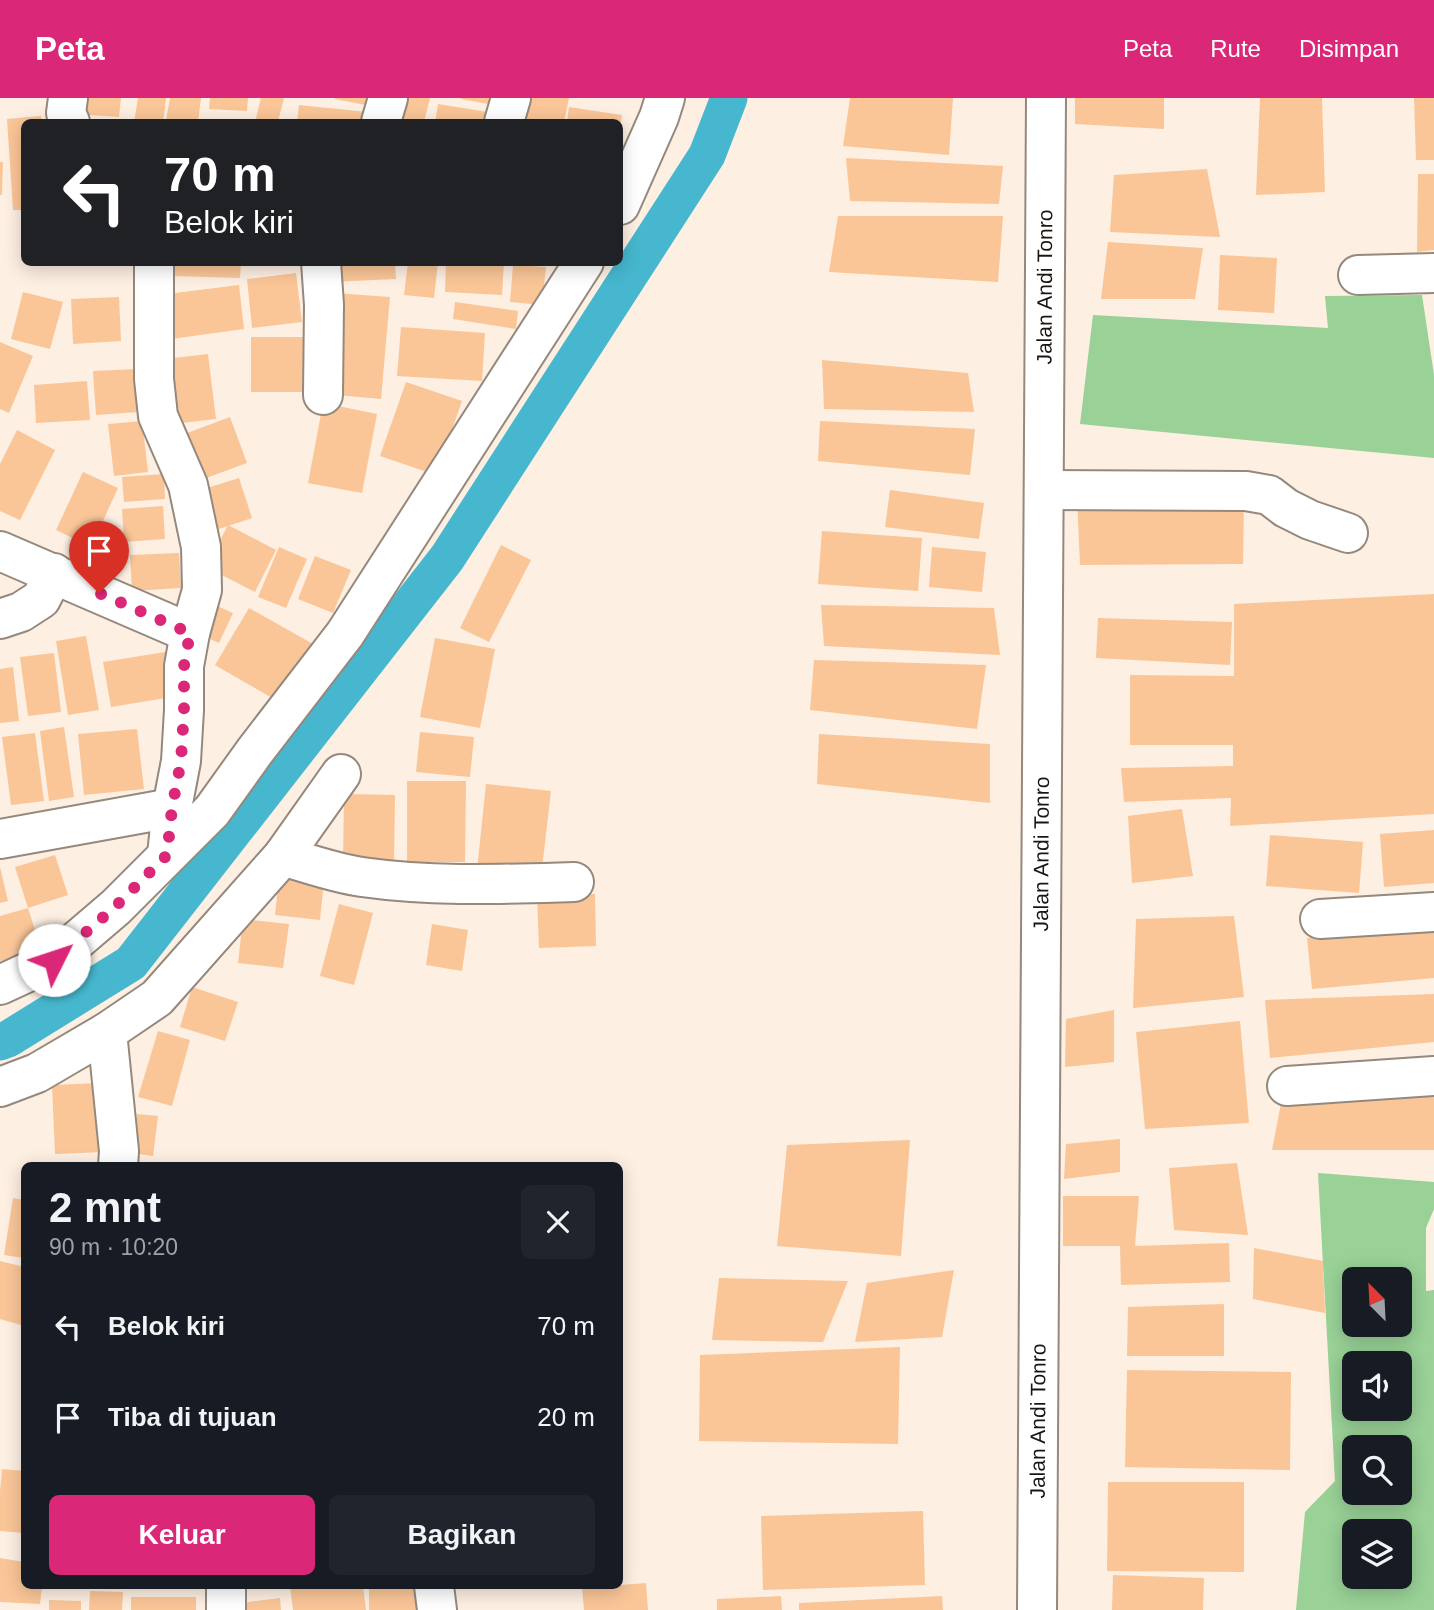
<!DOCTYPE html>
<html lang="id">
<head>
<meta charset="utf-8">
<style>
  :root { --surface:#171b24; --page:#20242c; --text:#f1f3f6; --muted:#9ea1a6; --accent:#db2777 }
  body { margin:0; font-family:Arial,sans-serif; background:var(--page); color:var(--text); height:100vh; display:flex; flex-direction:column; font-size:26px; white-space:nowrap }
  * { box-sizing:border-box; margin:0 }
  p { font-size:23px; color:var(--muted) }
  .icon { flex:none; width:38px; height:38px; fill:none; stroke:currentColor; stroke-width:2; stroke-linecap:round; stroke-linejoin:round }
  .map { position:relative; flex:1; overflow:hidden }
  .sheet { position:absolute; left:21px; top:1064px; width:602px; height:427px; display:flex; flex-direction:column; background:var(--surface); border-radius:10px; box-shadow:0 4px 18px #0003 }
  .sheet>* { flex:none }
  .top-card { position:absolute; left:21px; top:21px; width:602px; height:147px; border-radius:10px; box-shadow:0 4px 18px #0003; background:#202124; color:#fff; overflow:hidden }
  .needle { width:46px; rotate:336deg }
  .controls { position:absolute; left:1342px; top:1169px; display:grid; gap:14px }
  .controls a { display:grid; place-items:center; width:70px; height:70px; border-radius:10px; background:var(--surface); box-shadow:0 4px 18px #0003; font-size:35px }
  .pin { position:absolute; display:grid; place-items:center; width:60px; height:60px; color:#fff; margin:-72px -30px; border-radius:50% 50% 50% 0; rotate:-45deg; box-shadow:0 0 7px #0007 }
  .pin .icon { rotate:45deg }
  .me { position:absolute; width:77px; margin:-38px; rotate:49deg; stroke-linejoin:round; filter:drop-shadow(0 0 5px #0008) }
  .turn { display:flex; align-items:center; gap:24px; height:147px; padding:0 28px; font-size:32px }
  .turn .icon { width:91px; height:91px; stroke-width:2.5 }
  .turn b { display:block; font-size:49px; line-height:60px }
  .round { display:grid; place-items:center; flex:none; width:74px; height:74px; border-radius:10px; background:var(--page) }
  .overview { display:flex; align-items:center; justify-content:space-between; height:119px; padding:0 28px }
  h1 { font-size:42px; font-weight:600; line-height:52px }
  .cta { display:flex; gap:14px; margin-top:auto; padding:14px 28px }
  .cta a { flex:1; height:80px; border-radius:10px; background:var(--accent); color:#fff; font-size:28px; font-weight:600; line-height:80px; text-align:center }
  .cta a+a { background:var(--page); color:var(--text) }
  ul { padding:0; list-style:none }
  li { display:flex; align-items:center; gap:21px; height:91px; padding:0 28px }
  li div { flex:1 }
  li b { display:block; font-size:26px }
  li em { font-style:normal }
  header { display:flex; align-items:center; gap:42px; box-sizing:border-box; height:98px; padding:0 35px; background:var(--accent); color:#fff }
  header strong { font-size:33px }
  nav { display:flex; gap:38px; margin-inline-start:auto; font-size:24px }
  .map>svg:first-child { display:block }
  .green { fill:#99d196; fill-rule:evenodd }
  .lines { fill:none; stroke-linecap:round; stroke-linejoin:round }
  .canal { stroke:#46b7ce; stroke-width:37 }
  .building { fill:#fac698 }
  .minor-casing { stroke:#95887d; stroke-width:42 }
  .tertiary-casing { stroke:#95887d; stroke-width:42 }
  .minor { stroke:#fff; stroke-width:38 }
  .tertiary { stroke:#fff; stroke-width:38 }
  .route { stroke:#db2777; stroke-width:12; stroke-dasharray:0 21.6 }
  .labels { text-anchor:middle; stroke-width:7; stroke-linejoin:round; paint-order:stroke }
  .street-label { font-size:21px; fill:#1a1511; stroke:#fff }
</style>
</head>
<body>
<header>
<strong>Peta</strong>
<nav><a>Peta</a><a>Rute</a><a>Disimpan</a></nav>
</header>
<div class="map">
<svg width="1434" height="1512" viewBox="0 0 1434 1512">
  <rect width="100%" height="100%" fill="#fdefe2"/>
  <g class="green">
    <polygon points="1422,197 1434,277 1434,360 1080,326 1093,217 1328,230 1325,198"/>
    <path d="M1318 1075 1434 1084V1111L1426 1130V1193L1434 1192V1512H1296L1305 1414 1335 1383ZM1354 1181H1400V1227H1354ZM1354 1265H1400V1311H1354ZM1354 1349H1400V1395H1354ZM1354 1433H1400V1479H1354Z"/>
  </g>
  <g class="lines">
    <polyline class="canal" points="0,944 8,941 131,865 447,460 707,57 729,0"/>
  </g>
  <g class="building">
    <polygon points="76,0 121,0 119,19 75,16"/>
    <polygon points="138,0 166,0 163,24 134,24"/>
    <polygon points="170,0 201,0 198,24 166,22"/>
    <polygon points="210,0 248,0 247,13 209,11"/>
    <polygon points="261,0 284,0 278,24 255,24"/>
    <polygon points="335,0 371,0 370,8 335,1"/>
    <polygon points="395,0 430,0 424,24 389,24"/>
    <polygon points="461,0 490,0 488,6 461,1"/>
    <polygon points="521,0 569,0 564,24 516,24"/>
    <polygon points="850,0 953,0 949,57 843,48"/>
    <polygon points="1075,0 1164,0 1164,31 1075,26"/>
    <polygon points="1260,0 1322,0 1325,94 1256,97"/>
    <polygon points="1414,0 1434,0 1434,62 1416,62"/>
    <polygon points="438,6 500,16 498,24 435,24"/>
    <polygon points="299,7 367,14 366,24 297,24"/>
    <polygon points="569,9 622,17 621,24 567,24"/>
    <polygon points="41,18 42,24 24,24 24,112 13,112 7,21"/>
    <polygon points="846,60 1003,68 999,106 850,103"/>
    <polygon points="0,64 3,64 2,97 0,97"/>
    <polygon points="1207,71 1220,139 1110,134 1114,77"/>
    <polygon points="1418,76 1434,76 1434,152 1417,154"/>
    <polygon points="838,118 1003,118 998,184 829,174"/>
    <polygon points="1108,144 1203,150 1195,201 1101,201"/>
    <polygon points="1220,157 1277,160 1274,215 1218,212"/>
    <polygon points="174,164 241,164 240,180 173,178"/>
    <polygon points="329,164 395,164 396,181 329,184"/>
    <polygon points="408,164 438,164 434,200 404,197"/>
    <polygon points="446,164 504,164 502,197 445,194"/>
    <polygon points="513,167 546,169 542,207 510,204"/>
    <polygon points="296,175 302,224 252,230 247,181"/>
    <polygon points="239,187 244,231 164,242 159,197"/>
    <polygon points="23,194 63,204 50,251 11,241"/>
    <polygon points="334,195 390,199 381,301 325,296"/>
    <polygon points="119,199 121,243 73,246 71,201"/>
    <polygon points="455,204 518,213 516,231 453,221"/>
    <polygon points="401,229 485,235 482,283 397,278"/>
    <polygon points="251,239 304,239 303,294 251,294"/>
    <polygon points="0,244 33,258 9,315 0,311"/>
    <polygon points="208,256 216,321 164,327 156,262"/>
    <polygon points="822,262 968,275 974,314 824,311"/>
    <polygon points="137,271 139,314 96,317 93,273"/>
    <polygon points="87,283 90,322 36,325 34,287"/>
    <polygon points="406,284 462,303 436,377 380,358"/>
    <polygon points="323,305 377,316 362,395 308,385"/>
    <polygon points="230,319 247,365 190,386 174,340"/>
    <polygon points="142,323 148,374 114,378 108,326"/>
    <polygon points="820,323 975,331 970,377 818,363"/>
    <polygon points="17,332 55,352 20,422 0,413 0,366"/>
    <polygon points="83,374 118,390 91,449 56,432"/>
    <polygon points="164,376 165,401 124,404 122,379"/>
    <polygon points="239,380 252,420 207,435 194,394"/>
    <polygon points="890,392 984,405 979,441 885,429"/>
    <polygon points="1077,399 1244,400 1243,466 1080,467"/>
    <polygon points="163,408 165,441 124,444 122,411"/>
    <polygon points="228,427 276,452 255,494 206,469"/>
    <polygon points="822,433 922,440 918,493 818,486"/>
    <polygon points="501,447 531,462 489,544 460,530"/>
    <polygon points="279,449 307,461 286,510 258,499"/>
    <polygon points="932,449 986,454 982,494 929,489"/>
    <polygon points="179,455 181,490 132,493 130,457"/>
    <polygon points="315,458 351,472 333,515 298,501"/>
    <polygon points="1434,496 1434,716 1230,728 1231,700 1124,704 1121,670 1233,668 1233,647 1130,647 1130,577 1234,578 1234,506"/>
    <polygon points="208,504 233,515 219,545 194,534"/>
    <polygon points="821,507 994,510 1000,557 824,548"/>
    <polygon points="249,510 313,546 279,604 215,567"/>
    <polygon points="1098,520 1232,524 1230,567 1096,560"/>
    <polygon points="86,538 99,612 68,617 56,543"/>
    <polygon points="435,540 495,551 480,630 420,619"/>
    <polygon points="165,554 172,599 111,609 103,564"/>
    <polygon points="54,555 61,614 28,618 20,559"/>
    <polygon points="814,562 986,567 977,631 810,612"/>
    <polygon points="13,569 19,623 0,625 0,571"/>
    <polygon points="64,629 74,699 49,703 40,633"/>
    <polygon points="137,631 144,691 84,697 78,636"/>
    <polygon points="420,634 474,639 470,679 416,674"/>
    <polygon points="35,635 44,703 11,707 2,639"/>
    <polygon points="819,636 990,646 990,705 817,686"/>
    <polygon points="407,683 466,683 465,764 407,764"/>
    <polygon points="486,686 551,693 541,779 477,772"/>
    <polygon points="344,696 395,697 394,765 343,765"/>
    <polygon points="1182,711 1193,778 1132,785 1128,718"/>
    <polygon points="1434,732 1434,785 1384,789 1380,736"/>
    <polygon points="1270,737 1363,744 1359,795 1266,788"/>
    <polygon points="55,757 68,797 28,810 15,769"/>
    <polygon points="0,769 8,803 0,805"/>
    <polygon points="279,779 324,783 320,822 275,817"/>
    <polygon points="595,796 596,848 539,850 537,798"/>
    <polygon points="339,806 373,815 354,887 320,878"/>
    <polygon points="28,810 41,851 0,863 0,818"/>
    <polygon points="1234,818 1244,899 1133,910 1136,821"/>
    <polygon points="243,821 289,826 283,870 238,865"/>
    <polygon points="432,826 468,832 462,873 426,867"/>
    <polygon points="1434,829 1434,880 1312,891 1307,840"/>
    <polygon points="192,889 238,904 225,943 180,929"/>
    <polygon points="1434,896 1434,944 1270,960 1265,902"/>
    <polygon points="1114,912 1114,964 1065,969 1066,921"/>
    <polygon points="1240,923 1249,1025 1145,1031 1136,934"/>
    <polygon points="158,933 190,942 172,1008 138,999"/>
    <polygon points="102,985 104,1054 55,1056 52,987"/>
    <polygon points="1434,997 1434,1052 1272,1052 1281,1005"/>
    <polygon points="137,1016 158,1018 153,1058 132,1055"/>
    <polygon points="1120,1041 1120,1074 1064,1081 1066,1046"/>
    <polygon points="910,1042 901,1158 777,1148 787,1047"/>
    <polygon points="1237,1065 1248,1137 1174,1132 1169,1070"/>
    <polygon points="1063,1098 1139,1098 1135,1148 1229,1145 1230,1184 1121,1187 1120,1148 1063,1148"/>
    <polygon points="13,1100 24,1102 24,1160 4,1157"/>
    <polygon points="1254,1150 1323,1163 1325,1215 1253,1201"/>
    <polygon points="0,1163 24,1169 24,1228 0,1221"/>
    <polygon points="954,1172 942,1239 855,1244 867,1185"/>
    <polygon points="719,1180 848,1183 823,1244 712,1242"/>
    <polygon points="1224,1206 1224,1258 1127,1258 1128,1209"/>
    <polygon points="900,1249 898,1346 699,1343 700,1257"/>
    <polygon points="1127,1272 1291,1274 1290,1372 1125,1369"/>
    <polygon points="2,1371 24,1373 24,1435 0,1433 0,1393"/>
    <polygon points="1108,1384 1244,1384 1244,1474 1107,1473"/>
    <polygon points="923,1413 925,1487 763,1492 761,1418"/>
    <polygon points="0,1460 24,1464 24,1488 42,1488 40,1506 0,1504"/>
    <polygon points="1113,1477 1204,1480 1203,1512 1112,1512"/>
    <polygon points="646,1485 648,1512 584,1512 582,1490"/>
    <polygon points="290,1488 363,1488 366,1512 293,1512"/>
    <polygon points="369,1488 415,1488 416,1512 369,1512"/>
    <polygon points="90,1493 123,1494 122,1512 89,1512"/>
    <polygon points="781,1498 782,1512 717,1512 717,1501"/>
    <polygon points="942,1498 943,1512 799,1512 799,1505"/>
    <rect x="131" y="1499" width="65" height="13"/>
    <polygon points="280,1500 281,1512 234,1512 233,1506"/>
    <polygon points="49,1502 81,1503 81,1512 49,1512"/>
  </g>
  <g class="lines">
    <g class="minor-casing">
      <g id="minor">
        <polyline points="68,0 66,15 70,24"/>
        <polyline points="381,24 388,0"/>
        <polyline points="504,24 511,0"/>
        <polyline points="620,107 659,19 665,0"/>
        <polyline points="154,164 154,281 158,318 188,387 201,449 202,492 190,535 184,568 184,612 181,663 172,710 167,757"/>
        <polyline points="321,164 324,207 323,297"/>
        <polyline points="1358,177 1434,175"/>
        <polyline points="1045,392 1246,393 1269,397 1286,410 1310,422 1348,435"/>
        <polyline points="0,453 190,535"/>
        <polyline points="0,521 21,514 41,501 54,475"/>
        <polyline points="0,741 172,710"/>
        <path d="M283 758C309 766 335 775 362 779 432 789 503 786 574 784"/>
        <polyline points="1320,821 1434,814"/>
        <polyline points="0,887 54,862 116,809 212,713 255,653 345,536 584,164"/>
        <polyline points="107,934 119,1053 118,1068"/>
        <polyline points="1287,988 1434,978"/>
        <polyline points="0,989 37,975 107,934 157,900 283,758 341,676"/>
        <polyline points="434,1488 437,1512"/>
        <polyline points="226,1512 226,1488"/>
      </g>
    </g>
    <g class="tertiary-casing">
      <g id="tertiary">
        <path id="s1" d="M1037 1512 1046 0"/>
      </g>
    </g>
    <use href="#minor" class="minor"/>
    <use href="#tertiary" class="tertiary"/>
  </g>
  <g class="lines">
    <polyline class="route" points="54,862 116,808 167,757 172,710 181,663 184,612 184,568 190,535 99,495"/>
  </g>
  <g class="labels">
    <g class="street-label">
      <text dy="7" stroke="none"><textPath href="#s1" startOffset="1323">Jalan Andi Tonro</textPath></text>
      <text dy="7" stroke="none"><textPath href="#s1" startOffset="756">Jalan Andi Tonro</textPath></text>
      <text dy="7" stroke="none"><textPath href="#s1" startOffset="189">Jalan Andi Tonro</textPath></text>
    </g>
  </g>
</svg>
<div class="controls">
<a><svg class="needle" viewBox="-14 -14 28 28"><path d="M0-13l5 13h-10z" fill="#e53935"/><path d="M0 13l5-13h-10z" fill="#9ea1a6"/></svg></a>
<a><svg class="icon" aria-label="sound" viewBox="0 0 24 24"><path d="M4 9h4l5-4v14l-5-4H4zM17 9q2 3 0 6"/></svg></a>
<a><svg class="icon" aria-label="search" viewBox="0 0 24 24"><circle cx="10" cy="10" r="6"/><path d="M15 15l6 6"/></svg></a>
<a><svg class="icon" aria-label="layers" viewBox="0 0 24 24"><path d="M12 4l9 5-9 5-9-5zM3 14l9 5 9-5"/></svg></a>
</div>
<div class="pin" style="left:99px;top:495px;background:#d93025"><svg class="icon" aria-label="arrive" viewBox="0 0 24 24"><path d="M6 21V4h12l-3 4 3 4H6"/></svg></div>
<svg class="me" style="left:54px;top:862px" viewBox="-20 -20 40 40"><circle r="19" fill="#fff"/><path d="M0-13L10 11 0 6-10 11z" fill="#db2777"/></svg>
<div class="top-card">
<div class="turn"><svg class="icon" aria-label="left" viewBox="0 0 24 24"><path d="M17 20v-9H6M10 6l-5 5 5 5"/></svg><div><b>70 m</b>Belok kiri</div></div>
</div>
<section class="sheet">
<div class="overview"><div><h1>2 mnt</h1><p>90 m · 10:20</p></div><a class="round"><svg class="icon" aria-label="close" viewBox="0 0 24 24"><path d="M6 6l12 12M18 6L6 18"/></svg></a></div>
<ul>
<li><svg class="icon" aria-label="left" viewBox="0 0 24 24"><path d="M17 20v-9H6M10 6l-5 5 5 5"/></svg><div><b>Belok kiri</b></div><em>70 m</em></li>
<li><svg class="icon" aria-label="arrive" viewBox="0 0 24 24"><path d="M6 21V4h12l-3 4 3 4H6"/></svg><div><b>Tiba di tujuan</b></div><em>20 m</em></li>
</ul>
<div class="cta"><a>Keluar</a><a>Bagikan</a></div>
</section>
</div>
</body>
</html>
